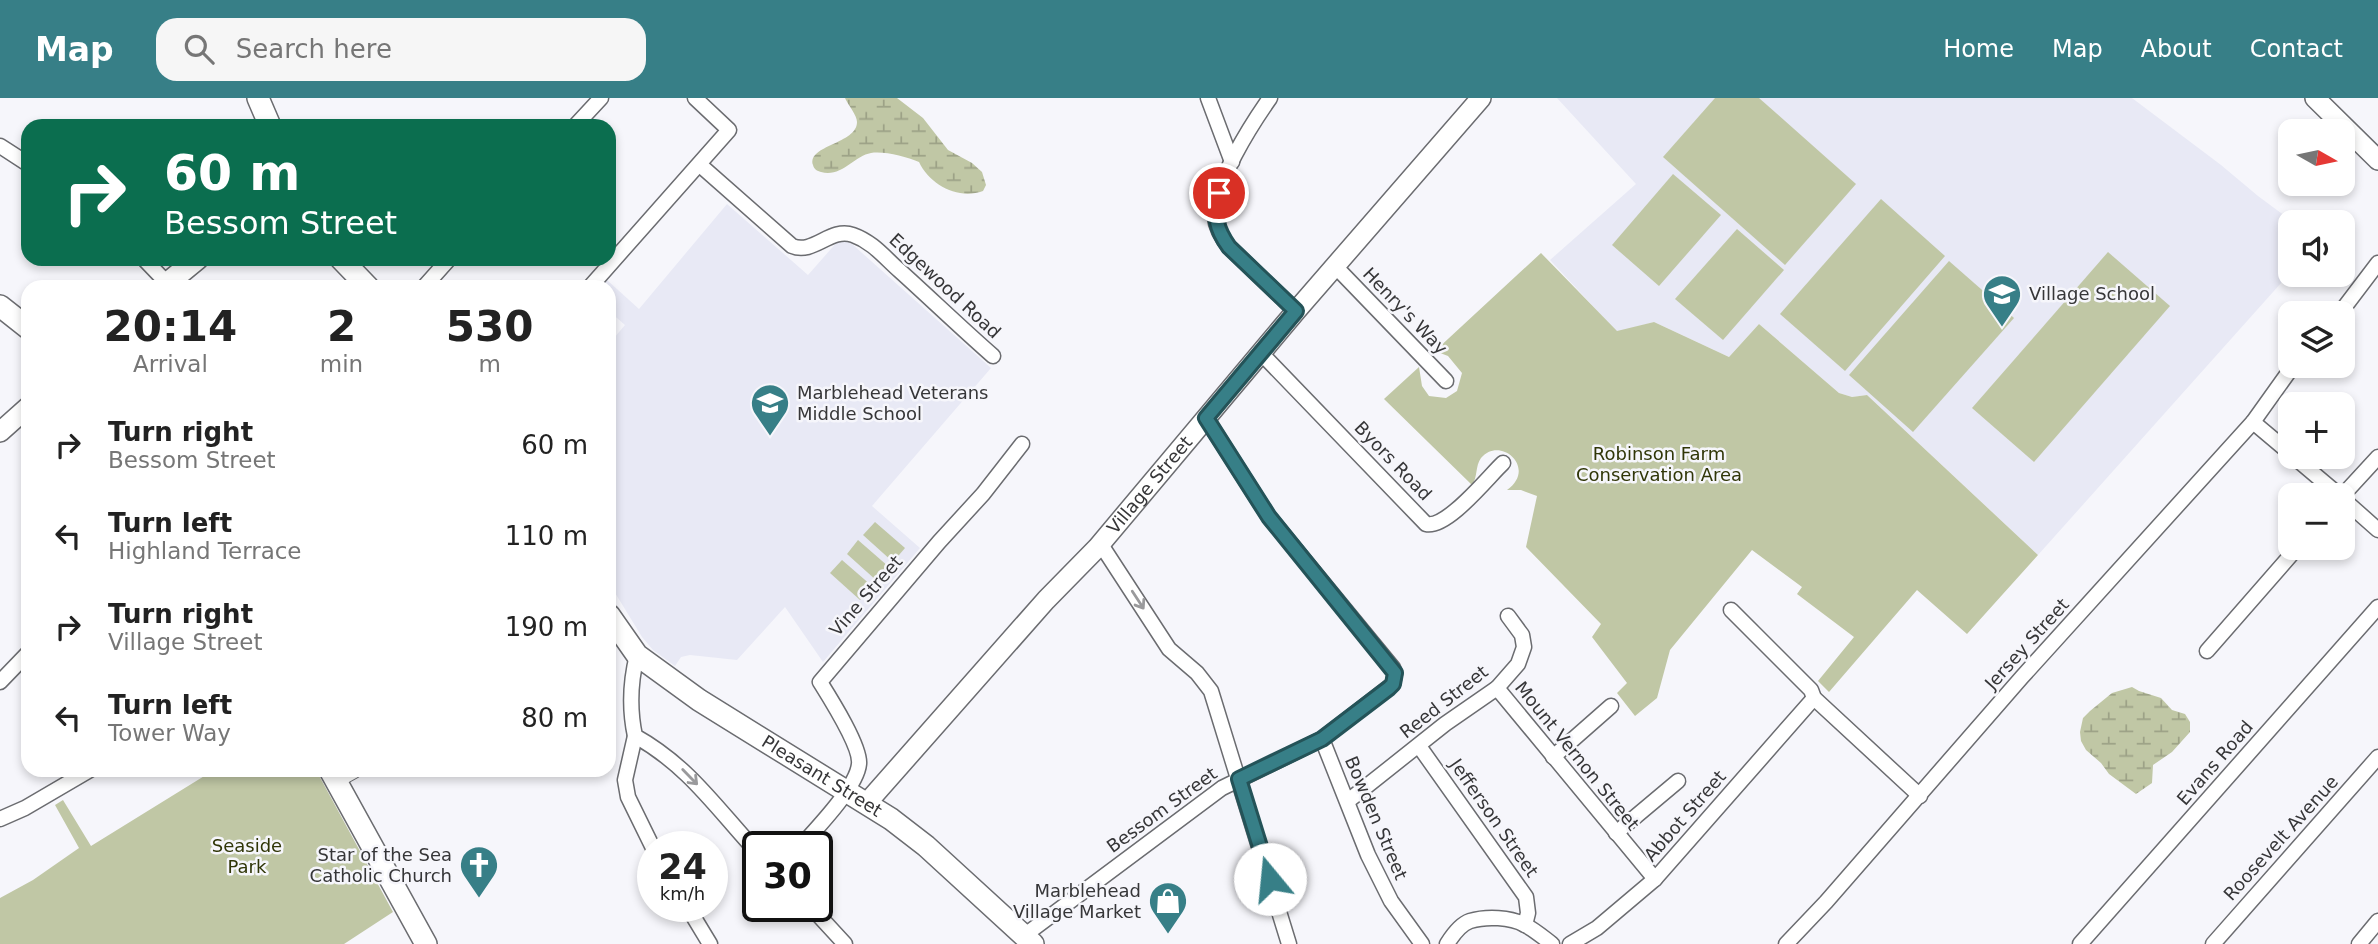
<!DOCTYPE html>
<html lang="en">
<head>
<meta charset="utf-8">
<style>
  :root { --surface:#fff; --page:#f6f6f6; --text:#222; --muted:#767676; --accent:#377f87 }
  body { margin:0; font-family:"DejaVu Sans",sans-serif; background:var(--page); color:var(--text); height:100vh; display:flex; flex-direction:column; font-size:26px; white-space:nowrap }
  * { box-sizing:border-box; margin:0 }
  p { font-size:23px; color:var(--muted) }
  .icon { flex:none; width:38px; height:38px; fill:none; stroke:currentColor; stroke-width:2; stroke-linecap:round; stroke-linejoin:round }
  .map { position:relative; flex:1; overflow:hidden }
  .side { position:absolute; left:21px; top:182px; width:595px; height:497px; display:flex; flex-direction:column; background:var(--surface); border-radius:21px; box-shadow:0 4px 10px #0003 }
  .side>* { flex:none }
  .guide { position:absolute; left:21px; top:21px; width:595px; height:147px; border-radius:21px; box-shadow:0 4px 10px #0003; background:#0b6e4f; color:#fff; overflow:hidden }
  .needle { width:46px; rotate:99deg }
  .tools { position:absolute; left:2278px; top:21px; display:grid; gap:14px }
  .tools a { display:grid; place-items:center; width:77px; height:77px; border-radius:14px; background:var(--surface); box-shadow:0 4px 10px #0003; font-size:35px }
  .speed { position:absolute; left:637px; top:733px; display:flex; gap:14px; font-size:35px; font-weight:700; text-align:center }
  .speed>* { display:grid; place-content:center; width:91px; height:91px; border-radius:50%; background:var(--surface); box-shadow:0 4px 10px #0003; line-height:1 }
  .speed small { font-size:18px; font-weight:400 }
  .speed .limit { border:4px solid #111; border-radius:10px; background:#fff; color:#111 }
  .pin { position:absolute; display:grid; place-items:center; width:60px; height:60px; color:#fff; margin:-30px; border:4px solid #fff; border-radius:50%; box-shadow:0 2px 7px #0007 }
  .me { position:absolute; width:77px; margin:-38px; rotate:343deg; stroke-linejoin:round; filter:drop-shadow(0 0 5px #0008) }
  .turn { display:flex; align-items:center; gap:24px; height:147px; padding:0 28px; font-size:32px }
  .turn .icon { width:91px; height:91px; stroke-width:2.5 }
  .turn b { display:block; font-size:49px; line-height:60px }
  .eta { display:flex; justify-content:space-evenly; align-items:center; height:119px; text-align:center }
  .eta b { font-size:42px; font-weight:800; line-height:49px }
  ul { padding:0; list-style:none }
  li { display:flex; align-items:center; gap:21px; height:91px; padding:0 28px }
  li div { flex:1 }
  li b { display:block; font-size:26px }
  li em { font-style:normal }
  header { display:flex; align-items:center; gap:42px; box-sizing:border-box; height:98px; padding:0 35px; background:var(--accent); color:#fff }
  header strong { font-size:33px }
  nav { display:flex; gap:38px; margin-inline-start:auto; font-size:24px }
  .search { width:490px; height:63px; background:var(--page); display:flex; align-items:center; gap:18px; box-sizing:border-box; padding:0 24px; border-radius:21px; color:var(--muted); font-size:26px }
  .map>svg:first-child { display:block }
  .built { fill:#e8e9f5 }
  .wetland { fill:url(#wetland-marsh) }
  .park { fill:#c0c7a5 }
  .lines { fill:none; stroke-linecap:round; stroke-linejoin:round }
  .minor-casing { stroke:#6b6c70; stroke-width:17 }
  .tertiary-casing { stroke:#6b6c70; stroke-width:18 }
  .secondary-casing { stroke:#6b6c70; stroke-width:22 }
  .primary-casing { stroke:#6b6c70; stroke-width:24 }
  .minor { stroke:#fff; stroke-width:14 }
  .tertiary { stroke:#fff; stroke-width:16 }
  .secondary { stroke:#fff; stroke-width:19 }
  .primary { stroke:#fff; stroke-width:21 }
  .oneway { stroke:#9a9a9c }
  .route-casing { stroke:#245358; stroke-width:18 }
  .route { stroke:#377f87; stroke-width:12 }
  .labels { text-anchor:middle; stroke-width:5; stroke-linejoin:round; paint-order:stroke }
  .street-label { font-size:18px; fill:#363638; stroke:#f6f6fb }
  .poi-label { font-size:18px; fill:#363638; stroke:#f6f6fb; text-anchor:start }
  .park-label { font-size:18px; fill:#303607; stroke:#f6f6fb }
</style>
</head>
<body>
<header>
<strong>Map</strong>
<div class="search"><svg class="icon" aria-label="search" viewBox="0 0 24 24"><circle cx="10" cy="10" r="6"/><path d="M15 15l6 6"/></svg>Search here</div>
<nav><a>Home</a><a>Map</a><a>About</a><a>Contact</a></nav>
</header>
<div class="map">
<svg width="2378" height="846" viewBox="0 0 2378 846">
  <defs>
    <pattern id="wetland-marsh" width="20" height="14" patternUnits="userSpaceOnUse" patternTransform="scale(1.75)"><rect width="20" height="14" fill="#c0c7a5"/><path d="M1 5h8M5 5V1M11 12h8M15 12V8" fill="none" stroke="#9da287"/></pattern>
  </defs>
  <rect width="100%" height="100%" fill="#f6f6fb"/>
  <g class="built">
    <polygon points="1557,0 2132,0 2221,67 2258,98 2293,124 2291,124 2291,174 2038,457 1867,297 1852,299 1839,295 1759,226 1729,259 1654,224 1617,234 1550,162 1636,86"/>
    <polygon points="727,106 808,177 838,143 844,142 852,146 991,270 872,408 920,450 823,564 785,509 737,562 690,557 681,559 675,568 653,552 642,539 609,485 609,246 625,227 609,213 609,189 601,189 607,182 639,211"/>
  </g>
  <g class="wetland">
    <path d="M845 0H897L923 20 948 52 972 65 982 74 986 87 983 93C958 102 930 87 919 64 906 59 885 53 871 55 854 58 841 80 821 74 817 73 814 71 813 67 807 47 857 46 857 24 857 17 848 7 845 0Z"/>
    <polygon points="2132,589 2139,593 2161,600 2172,612 2185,616 2190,624 2190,634 2172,654 2153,667 2152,685 2136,696 2109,676 2101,665 2086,652 2081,643 2080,634 2083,620 2090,613 2112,595"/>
  </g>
  <g class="park">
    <polygon points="1715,0 1759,0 1856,86 1785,167 1663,59"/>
    <polygon points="1673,76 1721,117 1659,188 1612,147"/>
    <polygon points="1881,101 1945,158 1845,273 1780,216"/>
    <polygon points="1737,131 1784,172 1723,242 1675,201"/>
    <polygon points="2108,154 2170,208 2034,364 1972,310"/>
    <path d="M1541 155 1617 233 1654 224 1729 259 1759 226 1839 295 1852 299 1867 297 2038 457 1967 536 1917 492 1829 594 1818 583 1854 539 1797 496 1802 489 1752 452 1670 552 1657 600 1635 618 1617 595 1627 585 1592 539 1601 526 1526 449 1537 398 1521 392H1507C1538 370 1500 337 1481 360 1475 368 1478 379 1472 387L1384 301 1419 269 1422 288 1429 298 1446 300 1457 293 1462 275 1448 258 1435 253Z"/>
    <polygon points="1949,163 2014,220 1913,334 1849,277"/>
    <polygon points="875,424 905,450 893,464 863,437"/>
    <polygon points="858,442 889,469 877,483 847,456"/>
    <polygon points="842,462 872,488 860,502 830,475"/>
    <polygon points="214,672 316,672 393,814 344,846 0,846 0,800 33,782 79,750 55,707 63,702 91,748"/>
  </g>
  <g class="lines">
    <g class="minor-casing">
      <g id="minor">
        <polyline points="1208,0 1232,64"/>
        <path d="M1270 0C1251 27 1213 86 1215 120 1216 131 1222 140 1229 149L1296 213"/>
        <polyline points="575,28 601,0"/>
        <polyline points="0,48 28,66"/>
        <path d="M700 67 792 148C814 157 830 129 853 137 873 144 885 160 900 173 931 201 961 230 993 258"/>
        <polyline points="144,161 167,185"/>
        <polyline points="1335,168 1446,283"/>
        <polyline points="424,189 449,161"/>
        <polyline points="590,189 729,32 695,0"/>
        <polyline points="2340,215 2378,165"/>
        <path d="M1261 255 1426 426C1447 431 1488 379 1503 365"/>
        <polyline points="2253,324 2291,356"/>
        <polyline points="2294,359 2339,397"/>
        <polyline points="2343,397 2378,359"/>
        <polyline points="2343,401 2378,432"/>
        <polyline points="1100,445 1169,551 1197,575 1211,593 1289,846"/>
        <polyline points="1731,512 1811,592 1814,600 1920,698"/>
        <polyline points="2207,553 2297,450"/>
        <path d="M637 557C630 585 629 610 635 638 689 668 717 711 758 755"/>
        <polyline points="0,584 28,555"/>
        <polyline points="1497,590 1655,781"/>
        <polyline points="635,638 625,682 628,699 653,750"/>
        <polyline points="1322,641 1368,757 1391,803 1422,846"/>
        <polyline points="1419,648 1526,799 1528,815 1525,827"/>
        <polyline points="1553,659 1611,608"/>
        <polyline points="1348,703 1445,626 1497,590 1518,566 1524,549 1522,537 1508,518"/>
        <polyline points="0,721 25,710 90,672"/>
        <polyline points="1616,735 1678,683"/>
        <path d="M800 749C816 731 857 689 859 666 861 649 830 600 820 584L939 444 983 396 1022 346"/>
        <polyline points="687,808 710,846"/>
        <polyline points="810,808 845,846"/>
        <polyline points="1025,837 1222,690 1322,641 1393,586 1395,575 1393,570 1269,419 1206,320"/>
        <path d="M1447 846C1452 838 1461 826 1470 823 1486 818 1511 819 1525 827 1535 832 1544 840 1552 846"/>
        <polyline points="1570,846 1597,830 1655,781 1814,600"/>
        <polyline points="1786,846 1826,804 2022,579 2253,324 2293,268"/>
        <polyline points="2080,846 2378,509"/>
        <polyline points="2213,846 2378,659"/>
        <polyline points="2359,846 2378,823"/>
      </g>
    </g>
    <g class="tertiary-casing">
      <polyline id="tertiary" points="336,682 354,672"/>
    </g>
    <g class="secondary-casing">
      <g id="secondary">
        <polyline points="2315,0 2378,62"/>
        <polyline points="0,334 28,309"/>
        <path id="s1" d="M866 706 1046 502 1097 450 1296 213 1481 0"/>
      </g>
    </g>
    <g class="primary-casing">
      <g id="primary">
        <polyline points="258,0 270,28"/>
        <polyline points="341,161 368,189"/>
        <polyline points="163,189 197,161"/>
        <polyline points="0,208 28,230"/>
        <path id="s2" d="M609 517 637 557 699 602 891 721 926 748 1033 846"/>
        <polyline points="330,672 426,846"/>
      </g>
    </g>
    <use href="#minor" class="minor"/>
    <use href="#tertiary" class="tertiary"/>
    <use href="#secondary" class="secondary"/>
    <use href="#primary" class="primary"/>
  </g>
  <defs><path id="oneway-shaft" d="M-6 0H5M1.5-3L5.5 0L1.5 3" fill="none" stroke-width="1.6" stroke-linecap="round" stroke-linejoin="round" transform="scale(1.75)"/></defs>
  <g class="oneway">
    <use href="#oneway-shaft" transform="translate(1138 502) rotate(57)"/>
    <use href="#oneway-shaft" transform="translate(690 679) rotate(46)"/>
  </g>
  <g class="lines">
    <g class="route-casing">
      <path id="route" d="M1219 95C1213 117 1216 131 1229 149L1296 213 1206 320 1269 419 1395 575 1393 586 1389 590 1322 641 1239 681 1270 781"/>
    </g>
    <use href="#route" class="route"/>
  </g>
  <defs>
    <g id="school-pin" transform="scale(2.0125)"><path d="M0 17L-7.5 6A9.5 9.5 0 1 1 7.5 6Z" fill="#377f87" stroke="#f6f6fb"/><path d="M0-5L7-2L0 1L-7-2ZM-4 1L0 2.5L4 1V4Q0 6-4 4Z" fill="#fff"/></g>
    <g id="church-pin" transform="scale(2.0125)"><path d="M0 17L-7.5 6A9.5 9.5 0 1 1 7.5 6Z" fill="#377f87" stroke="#f6f6fb"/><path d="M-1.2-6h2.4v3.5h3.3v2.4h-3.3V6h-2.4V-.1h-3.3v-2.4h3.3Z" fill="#fff"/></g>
    <g id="shop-pin" transform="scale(2.0125)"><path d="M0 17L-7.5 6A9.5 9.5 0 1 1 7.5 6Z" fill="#377f87" stroke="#f6f6fb"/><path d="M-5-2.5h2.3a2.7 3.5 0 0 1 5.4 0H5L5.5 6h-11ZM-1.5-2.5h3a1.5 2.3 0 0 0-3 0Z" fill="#fff"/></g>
  </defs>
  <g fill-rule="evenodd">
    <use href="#school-pin" x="2002" y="196"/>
    <use href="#school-pin" x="770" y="305"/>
    <use href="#church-pin" x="479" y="767"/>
    <use href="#shop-pin" x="1168" y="803"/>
  </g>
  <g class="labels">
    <g class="street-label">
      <text transform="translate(945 188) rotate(43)" y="6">Edgewood Road</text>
      <text transform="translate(1405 213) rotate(46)" y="6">Henry's Way</text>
      <text transform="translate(1393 363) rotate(46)" y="6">Byors Road</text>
      <text dy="6" stroke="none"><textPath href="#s1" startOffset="427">Village Street</textPath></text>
      <text transform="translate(866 498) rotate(-49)" y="6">Vine Street</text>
      <text transform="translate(2027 546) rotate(-48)" y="6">Jersey Street</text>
      <text transform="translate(1444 604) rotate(-38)" y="6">Reed Street</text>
      <text transform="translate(1577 658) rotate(51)" y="6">Mount Vernon Street</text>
      <text transform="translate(2215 665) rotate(-49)" y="6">Evans Road</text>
      <text dy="6" stroke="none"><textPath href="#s2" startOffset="270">Pleasant Street</textPath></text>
      <text transform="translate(1162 712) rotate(-36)" y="6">Bessom Street</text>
      <text transform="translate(1685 718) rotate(-49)" y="6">Abbot Street</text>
      <text transform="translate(1376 720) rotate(67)" y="6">Bowden Street</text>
      <text transform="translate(1494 720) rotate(55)" y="6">Jefferson Street</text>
      <text transform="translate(2281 740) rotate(-48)" y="6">Roosevelt Avenue</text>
    </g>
    <g class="poi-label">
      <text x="2029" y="202">Village School</text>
      <text x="797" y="301">Marblehead Veterans<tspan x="797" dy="21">Middle School</tspan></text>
      <text x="452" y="763" text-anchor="end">Star of the Sea<tspan x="452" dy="21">Catholic Church</tspan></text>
      <text x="1141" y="799" text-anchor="end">Marblehead<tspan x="1141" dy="21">Village Market</tspan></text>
    </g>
    <g class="park-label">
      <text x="1659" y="362">Robinson Farm<tspan x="1659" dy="21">Conservation Area</tspan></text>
      <text x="247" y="754">Seaside<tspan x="247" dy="21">Park</tspan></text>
    </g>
  </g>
</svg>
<div class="tools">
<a><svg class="needle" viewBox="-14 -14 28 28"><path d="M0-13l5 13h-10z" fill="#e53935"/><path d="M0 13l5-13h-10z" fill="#767676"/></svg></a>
<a><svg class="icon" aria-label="sound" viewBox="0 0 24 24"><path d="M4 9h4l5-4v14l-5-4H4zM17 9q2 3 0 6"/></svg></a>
<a><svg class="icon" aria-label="layers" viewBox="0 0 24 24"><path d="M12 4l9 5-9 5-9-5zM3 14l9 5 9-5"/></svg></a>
<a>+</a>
<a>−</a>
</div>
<div class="speed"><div>24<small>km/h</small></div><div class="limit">30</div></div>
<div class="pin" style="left:1219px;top:95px;background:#d93025"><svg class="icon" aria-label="arrive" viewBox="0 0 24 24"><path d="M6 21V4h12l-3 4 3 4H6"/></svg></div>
<svg class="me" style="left:1270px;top:781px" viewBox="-20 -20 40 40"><circle r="19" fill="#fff"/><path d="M0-13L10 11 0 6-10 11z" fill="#377f87"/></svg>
<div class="guide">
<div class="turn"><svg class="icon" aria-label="right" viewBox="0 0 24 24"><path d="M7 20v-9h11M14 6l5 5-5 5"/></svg><div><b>60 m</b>Bessom Street</div></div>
</div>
<section class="side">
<div class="eta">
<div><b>20:14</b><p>Arrival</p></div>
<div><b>2</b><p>min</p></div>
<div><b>530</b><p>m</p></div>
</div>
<ul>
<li><svg class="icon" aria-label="right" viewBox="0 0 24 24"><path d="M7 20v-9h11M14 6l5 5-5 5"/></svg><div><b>Turn right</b><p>Bessom Street</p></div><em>60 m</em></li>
<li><svg class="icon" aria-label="left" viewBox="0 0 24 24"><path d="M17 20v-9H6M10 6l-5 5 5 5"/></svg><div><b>Turn left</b><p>Highland Terrace</p></div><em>110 m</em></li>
<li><svg class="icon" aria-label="right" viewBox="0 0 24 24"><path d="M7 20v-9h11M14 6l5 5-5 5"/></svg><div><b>Turn right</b><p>Village Street</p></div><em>190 m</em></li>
<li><svg class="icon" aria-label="left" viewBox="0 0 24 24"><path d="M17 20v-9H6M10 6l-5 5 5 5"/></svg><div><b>Turn left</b><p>Tower Way</p></div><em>80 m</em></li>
</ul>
</section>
</div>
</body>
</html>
